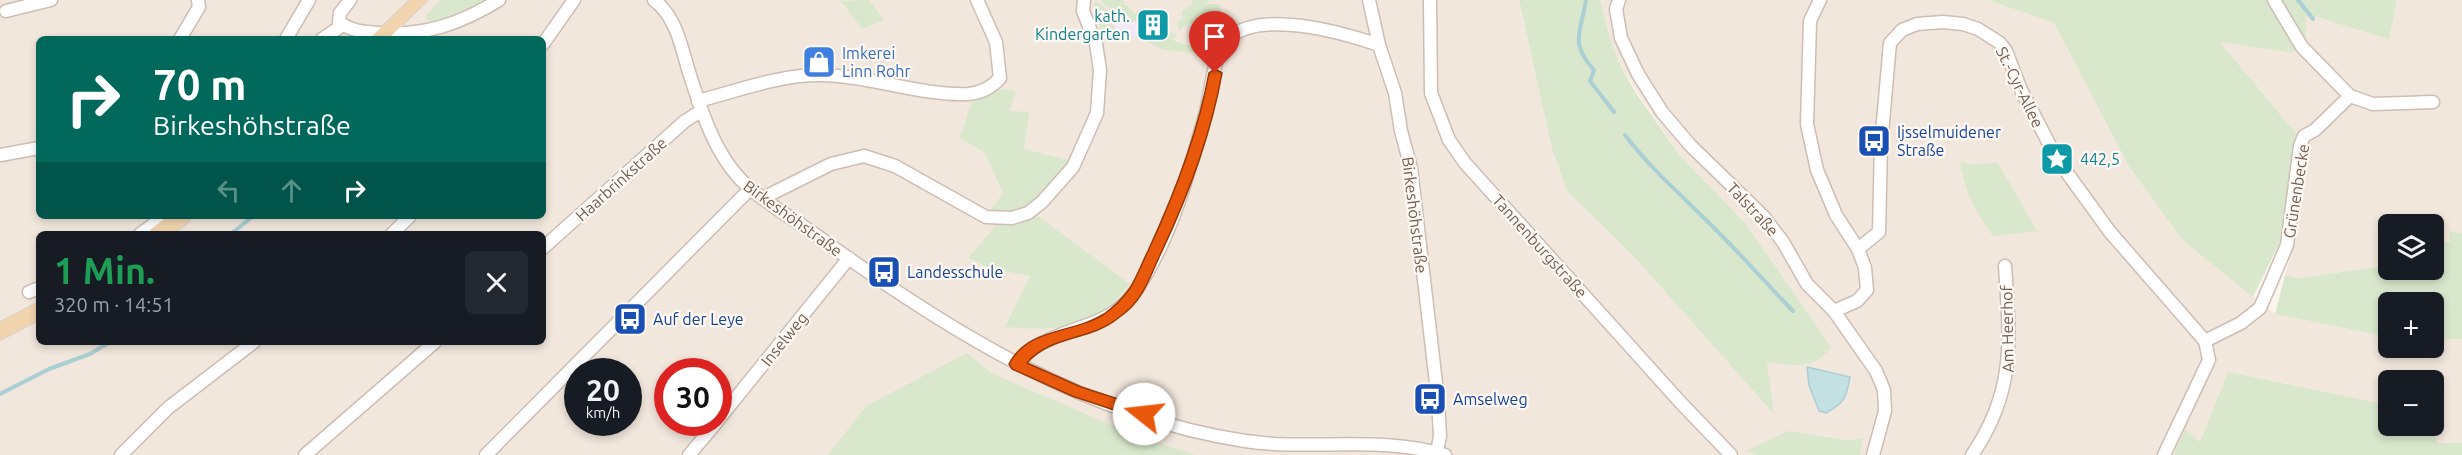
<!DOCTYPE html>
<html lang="de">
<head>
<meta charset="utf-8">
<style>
  :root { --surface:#171b24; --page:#242831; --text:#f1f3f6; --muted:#9ea1a6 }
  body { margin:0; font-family:Ubuntu,sans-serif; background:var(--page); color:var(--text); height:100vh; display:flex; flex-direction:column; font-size:22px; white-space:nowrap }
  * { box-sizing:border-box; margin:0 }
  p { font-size:20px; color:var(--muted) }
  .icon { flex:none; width:33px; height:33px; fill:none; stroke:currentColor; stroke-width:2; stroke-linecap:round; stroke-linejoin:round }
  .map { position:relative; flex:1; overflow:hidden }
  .panel { position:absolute; left:36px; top:231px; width:510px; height:114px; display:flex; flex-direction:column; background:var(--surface); border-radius:9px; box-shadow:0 3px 9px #0003 }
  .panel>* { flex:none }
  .guide { position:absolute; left:36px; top:36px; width:510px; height:183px; border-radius:9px; box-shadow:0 3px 9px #0003; background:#00695c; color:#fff; overflow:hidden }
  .fabs { position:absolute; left:2378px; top:214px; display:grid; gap:12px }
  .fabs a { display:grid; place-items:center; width:66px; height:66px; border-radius:9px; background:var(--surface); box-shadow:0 3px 9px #0003; font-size:30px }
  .speed { position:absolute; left:564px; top:358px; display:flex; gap:12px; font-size:30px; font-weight:700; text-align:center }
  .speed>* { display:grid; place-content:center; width:78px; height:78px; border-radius:50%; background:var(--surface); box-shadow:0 3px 9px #0003; line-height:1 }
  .speed small { font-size:15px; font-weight:400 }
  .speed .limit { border:9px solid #d22; background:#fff; color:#111 }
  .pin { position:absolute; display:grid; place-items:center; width:51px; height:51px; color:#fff; margin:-62px -26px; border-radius:50% 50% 50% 0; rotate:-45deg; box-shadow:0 0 6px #0007 }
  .pin .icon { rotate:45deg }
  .me { position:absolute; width:66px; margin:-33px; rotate:286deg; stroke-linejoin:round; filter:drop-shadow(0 0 4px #0008) }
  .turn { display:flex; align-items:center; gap:21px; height:126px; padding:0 18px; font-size:27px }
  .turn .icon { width:78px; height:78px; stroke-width:2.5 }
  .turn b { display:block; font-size:42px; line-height:51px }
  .lanes { display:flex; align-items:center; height:57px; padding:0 18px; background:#0003; justify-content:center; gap:30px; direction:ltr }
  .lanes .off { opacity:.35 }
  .round { display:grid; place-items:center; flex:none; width:63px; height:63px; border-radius:9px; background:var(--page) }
  .head { display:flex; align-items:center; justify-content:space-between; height:102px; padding:0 18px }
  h1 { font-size:36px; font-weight:700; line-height:45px; color:#1e9e55 }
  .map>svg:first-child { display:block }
  .residential { fill:#f2e7dc; fill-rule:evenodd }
  .education { fill:#f2e9f8 }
  .green { fill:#d9e8cc }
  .water { fill:#c3e0e3; stroke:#aacfd4; stroke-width:1.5 }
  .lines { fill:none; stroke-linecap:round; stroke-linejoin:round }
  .stream { stroke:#aacfd4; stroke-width:4 }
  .minor-casing { stroke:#cdbdb3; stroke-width:15 }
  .primary-casing { stroke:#d8d2ce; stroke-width:2 }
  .minor { stroke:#fff; stroke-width:12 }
  .primary { fill:#f2d5ae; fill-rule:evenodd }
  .route { fill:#ea580c; stroke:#983908; stroke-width:1.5 }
  .labels { text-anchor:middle; stroke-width:4.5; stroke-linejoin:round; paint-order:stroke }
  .culture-label { font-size:16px; fill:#0d838f; stroke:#fef9f4; text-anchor:end }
  .shop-label { font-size:16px; fill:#366cbe; stroke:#fef9f4; text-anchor:start }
  .street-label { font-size:16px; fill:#755d51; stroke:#fef9f4 }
  .transit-label { font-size:16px; fill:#164399; stroke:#fef9f4; text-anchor:start }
</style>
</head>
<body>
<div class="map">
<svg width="2462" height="455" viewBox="0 0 2462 455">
  <rect width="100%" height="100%" fill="#fbf5ed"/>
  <g class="residential">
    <path d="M0 0H1524L1519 1 1552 149 1567 191 1636 259 1774 413 1766 362 1680 156 1621 67 1610 39 1600 0H1988L2054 23 2128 165 2182 240 2275 314 2388 337V348H2433V340L2462 339V455H1860L1863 438 1848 440 1826 436 1747 451 1756 455H0ZM39 39H543V216H39ZM39 234H543V342H39ZM578 372H628V423H578ZM668 372H718V423H668ZM2388 381H2433V426H2388Z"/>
    <polygon points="2397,0 2462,0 2462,233 2449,232 2450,241 2433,247 2433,225 2388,225 2388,264 2378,267 2299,278 2285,275 2293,246 2298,203 2311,148 2299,137 2219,41 2293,53 2306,46 2305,17 2315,17 2389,38"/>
  </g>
  <polygon class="education" points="1097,0 1112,11 1117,9 1128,16 1133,22 1145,28 1142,32 1146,34 1144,37 1120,36 1109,18 1111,12"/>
  <g class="green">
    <polygon points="440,0 490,0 462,18 432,23 425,17"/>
    <polygon points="869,0 884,20 862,29 841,1"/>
    <polygon points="1095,0 1111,13 1109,19 1120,36 1103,38 1094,12"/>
    <polygon points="1100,0 1122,0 1125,2 1123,5 1128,6 1134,13 1143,11 1143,14 1133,22 1128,16 1120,15 1117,9 1112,11"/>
    <polygon points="1192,0 1209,0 1207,4 1219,4 1222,18 1217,19 1219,29 1206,42 1201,53 1163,50 1143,40 1146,34 1152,36 1168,26 1170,32 1177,35 1172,40 1193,47 1209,34 1200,30 1203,27 1199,29 1188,23 1179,31 1177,23 1182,19 1182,11 1192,5"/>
    <path d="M1519 0H1600L1610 39 1621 67 1636 93 1680 156 1745 223 1831 347C1814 371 1793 365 1767 362L1774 414 1636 259 1567 191 1552 149Z"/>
    <polygon points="1988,0 2269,0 2298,49 2293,53 2220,42 2299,137 2291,162 2280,242 2253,297 2182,240 2128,165 2054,23"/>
    <polygon points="2280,0 2397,0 2389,39 2316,17 2306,17 2306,46"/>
    <path d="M1000 89 1016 91 1010 111 1029 112 1024 149 1068 160C1049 186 1026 219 990 211L1003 193 985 153 960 138 973 98 986 97Z"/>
    <path d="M1960 162 1970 164 1998 163 2037 231 1993 236C1974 209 1966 195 1960 162Z"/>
    <path d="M1038 216 1130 284C1092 331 1062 331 1005 327L1030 276 989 268 968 258 996 225 1021 222Z"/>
    <polygon points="2449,231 2462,233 2462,339 2433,340 2433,303 2388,303 2388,337 2275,314 2285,275 2299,278 2378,267 2388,264 2388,270 2433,270 2433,247 2450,241"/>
    <polygon points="967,353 993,374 1134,435 1196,455 828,455 866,406"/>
    <polygon points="2228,372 2388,405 2388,426 2428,426 2438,443 2462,443 2462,455 2174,455 2185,429 2200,442"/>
    <polygon points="1788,431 1848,440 1863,438 1860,455 1756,455 1746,451"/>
  </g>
  <path class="water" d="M1807 367 1850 377C1846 399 1845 402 1826 413L1819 411 1809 385Z"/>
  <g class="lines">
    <g class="stream">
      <path d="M1586 0C1581 32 1569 43 1594 70L1590 81 1614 112"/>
      <polyline points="2298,0 2313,19"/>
      <path d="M1625 135C1650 168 1678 192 1707 221 1737 250 1764 281 1793 311"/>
      <polyline points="231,234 253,216"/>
      <polyline points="0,394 49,369 90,354 110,342"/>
    </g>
    <g class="minor-casing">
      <g id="minor">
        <path d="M350 0 340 13 339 22C351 31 364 32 379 33 425 36 460 24 499 0"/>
        <path d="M654 0C675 16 681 44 688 69 701 110 716 161 751 189 773 208 800 223 823 240 950 332 1087 417 1245 441 1310 451 1381 435 1445 455"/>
        <polyline points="1369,0 1379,45 1395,93 1401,131 1411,168 1438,400 1440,436 1437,452"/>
        <polyline points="1430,0 1431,93 1449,140 1465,163 1681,403 1731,455"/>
        <polyline points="1619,0 1616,9 1621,38 1638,74 1662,112 1690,145 1764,217 1783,242 1807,284 1834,311 1876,371 1884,390 1885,411 1873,455"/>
        <polyline points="1820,0 1810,21 1807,124 1817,170 1836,215 1858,249 1865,268 1867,290 1857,301 1834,311"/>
        <polyline points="6,11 51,0"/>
        <polyline points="180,39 199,7 198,0"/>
        <polyline points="286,39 309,0"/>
        <polyline points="322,39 343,25"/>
        <polyline points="543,44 574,0"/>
        <polyline points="2350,96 2373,104 2433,102"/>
        <path d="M698 101C737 91 778 75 819 75 868 75 920 96 968 94 981 93 992 87 1000 78L996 42 977 0"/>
        <polyline points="0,155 39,148"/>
        <polyline points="763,198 831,164 864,156 895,166 986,217 1012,218 1028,213 1042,202 1073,167 1097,113 1100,70 1096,44 1083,11 1084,0"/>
        <polyline points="140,234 165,216"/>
        <polyline points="392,234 410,216"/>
        <polyline points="543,248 685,121 701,111"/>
        <polyline points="1858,249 1879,232 1881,144 1890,43 1902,30 1917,24 1943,22 1963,24 1978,29 2000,43 2006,51 2021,90 2057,159 2110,232 2205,341"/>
        <polyline points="29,292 39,288"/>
        <polyline points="2205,341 2241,323 2260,308 2287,245 2300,146 2304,136 2315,130 2350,96 2302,47 2274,0"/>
        <path d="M1017 364C1022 358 1026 352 1033 348 1070 324 1110 329 1137 289 1171 238 1189 173 1205 115 1211 95 1213 52 1229 38 1262 9 1344 33 1379 45"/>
        <polyline points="718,420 849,258"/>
        <polyline points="121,455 168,408 254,342"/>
        <polyline points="305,455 435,342"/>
        <polyline points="486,455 750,189"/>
        <polyline points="689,455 716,423"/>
        <path d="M1972 455C2016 391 2010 340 2005 266"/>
        <polyline points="2164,455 2209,360 2205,341"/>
      </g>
    </g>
    <g class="primary-casing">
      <g id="primary">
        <polygon points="410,0 428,0 388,39 369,39"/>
        <path d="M168 216H192C182 234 166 234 148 234L151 229Z"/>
        <polygon points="39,302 39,320 0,340 0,322"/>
      </g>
    </g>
    <use href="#minor" class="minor"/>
    <use href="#primary" class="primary"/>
  </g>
  <path class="route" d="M1215 69 1222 73C1211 134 1188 196 1162 251 1155 265 1150 280 1142 293 1136 304 1127 312 1117 319 1089 341 1051 335 1027 363L1081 387 1149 409 1152 414 1149 418 1144 420 1072 396 1012 369 1009 364C1028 327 1073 334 1104 314 1114 307 1123 298 1130 288 1137 277 1142 263 1148 251 1174 195 1198 134 1209 73Z"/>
  <defs>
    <g id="building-square" transform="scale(1.725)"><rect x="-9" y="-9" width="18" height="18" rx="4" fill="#0f9aa8" stroke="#fef9f4"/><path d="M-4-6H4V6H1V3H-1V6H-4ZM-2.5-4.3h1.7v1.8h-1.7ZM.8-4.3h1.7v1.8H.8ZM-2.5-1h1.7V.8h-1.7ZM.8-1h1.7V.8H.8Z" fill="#fff"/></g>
    <g id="shop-square" transform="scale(1.725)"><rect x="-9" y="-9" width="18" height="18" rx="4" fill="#3f7fe0" stroke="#fef9f4"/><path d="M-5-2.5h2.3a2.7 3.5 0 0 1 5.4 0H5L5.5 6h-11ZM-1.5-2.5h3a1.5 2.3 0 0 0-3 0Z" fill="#fff"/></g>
    <g id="bus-square" transform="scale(1.725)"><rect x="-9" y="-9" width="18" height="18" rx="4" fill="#1a4fb4" stroke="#fef9f4"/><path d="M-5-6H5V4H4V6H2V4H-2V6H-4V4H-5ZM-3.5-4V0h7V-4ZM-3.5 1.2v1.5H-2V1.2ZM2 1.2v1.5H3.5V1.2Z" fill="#fff"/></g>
    <g id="sight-square" transform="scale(1.725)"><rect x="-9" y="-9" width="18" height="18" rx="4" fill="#0f9aa8" stroke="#fef9f4"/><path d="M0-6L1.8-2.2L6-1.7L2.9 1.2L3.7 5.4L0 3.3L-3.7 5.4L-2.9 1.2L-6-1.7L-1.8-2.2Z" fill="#fff"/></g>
  </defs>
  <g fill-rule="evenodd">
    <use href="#building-square" x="1153" y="25"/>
    <use href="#shop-square" x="819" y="62"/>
    <use href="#bus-square" x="1874" y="141"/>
    <use href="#sight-square" x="2057" y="159"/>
    <use href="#bus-square" x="884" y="272"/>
    <use href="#bus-square" x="630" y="319"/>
    <use href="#bus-square" x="1430" y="399"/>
  </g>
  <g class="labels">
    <g class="culture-label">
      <text x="1130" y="22">kath.<tspan x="1130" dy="18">Kindergarten</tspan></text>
      <text x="2080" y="165" text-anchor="start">442,5</text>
    </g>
    <g class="shop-label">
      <text x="842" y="59">Imkerei<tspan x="842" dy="18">Linn Rohr</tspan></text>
    </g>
    <g class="street-label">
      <text transform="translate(2020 87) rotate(64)" y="6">St.-Cyr-Allee</text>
      <text transform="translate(621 179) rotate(-42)" y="6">Haarbrinkstraße</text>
      <text transform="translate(2296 191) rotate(-81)" y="6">Grünenbecke</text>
      <text transform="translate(1753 209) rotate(47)" y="6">Talstraße</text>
      <text transform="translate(1415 215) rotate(83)" y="6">Birkeshöhstraße</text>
      <text transform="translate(793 218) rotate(36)" y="6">Birkeshöhstraße</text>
      <text transform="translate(1540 246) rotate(48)" y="6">Tannenburgstraße</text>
      <text transform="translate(2007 329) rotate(-91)" y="6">Am Heerhof</text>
      <text transform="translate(784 339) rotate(-51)" y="6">Inselweg</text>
    </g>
    <g class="transit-label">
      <text x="1897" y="138">Ijsselmuidener<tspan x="1897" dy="18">Straße</tspan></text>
      <text x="907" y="278">Landesschule</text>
      <text x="653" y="325">Auf der Leye</text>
      <text x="1453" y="405">Amselweg</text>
    </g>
  </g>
</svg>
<div class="fabs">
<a><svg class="icon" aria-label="layers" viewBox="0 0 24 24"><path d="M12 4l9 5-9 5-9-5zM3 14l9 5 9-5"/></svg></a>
<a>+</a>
<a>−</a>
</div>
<div class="speed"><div>20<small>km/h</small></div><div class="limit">30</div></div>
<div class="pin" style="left:1215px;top:73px;background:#d93025"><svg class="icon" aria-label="arrive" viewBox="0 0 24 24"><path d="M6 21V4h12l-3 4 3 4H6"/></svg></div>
<svg class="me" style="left:1144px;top:414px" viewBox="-20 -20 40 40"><circle r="19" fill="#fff"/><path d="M0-13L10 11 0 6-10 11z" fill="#ea580c"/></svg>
<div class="guide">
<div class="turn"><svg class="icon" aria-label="right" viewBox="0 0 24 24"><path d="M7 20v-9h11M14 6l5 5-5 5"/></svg><div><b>70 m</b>Birkeshöhstraße</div></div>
<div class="lanes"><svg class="icon off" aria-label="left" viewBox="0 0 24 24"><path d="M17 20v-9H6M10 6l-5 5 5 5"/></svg><svg class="icon off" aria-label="ahead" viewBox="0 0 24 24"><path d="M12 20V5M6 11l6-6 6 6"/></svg><svg class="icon" aria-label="right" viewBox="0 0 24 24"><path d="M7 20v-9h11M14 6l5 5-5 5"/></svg></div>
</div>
<section class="panel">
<div class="head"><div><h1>1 Min.</h1><p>320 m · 14:51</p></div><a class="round"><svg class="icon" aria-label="close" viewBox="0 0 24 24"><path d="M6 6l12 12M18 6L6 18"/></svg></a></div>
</section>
</div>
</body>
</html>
